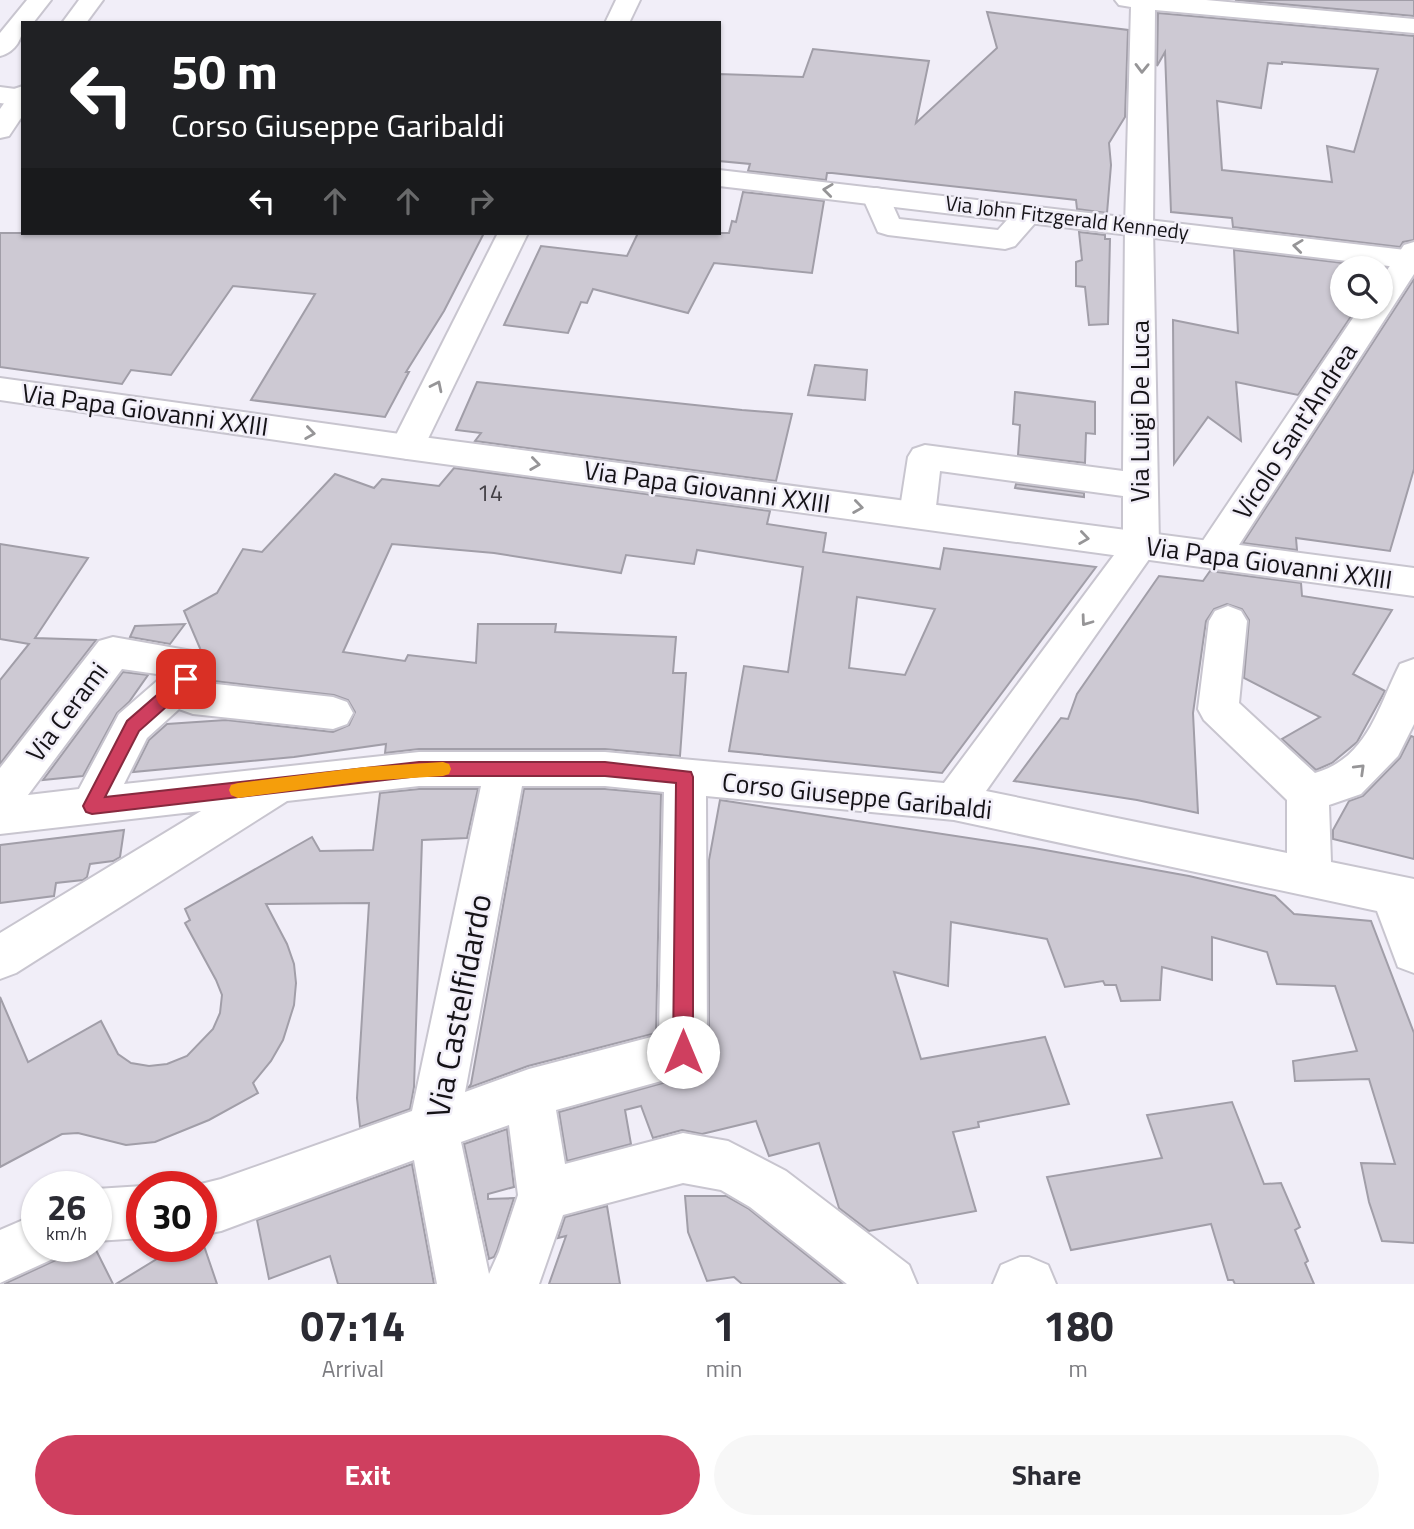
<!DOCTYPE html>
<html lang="en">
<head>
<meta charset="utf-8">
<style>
  :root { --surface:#fff; --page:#f7f7f7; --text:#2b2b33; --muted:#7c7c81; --accent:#cf3f5f }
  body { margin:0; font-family:"Titillium Web",sans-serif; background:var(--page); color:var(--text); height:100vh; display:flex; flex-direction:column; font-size:26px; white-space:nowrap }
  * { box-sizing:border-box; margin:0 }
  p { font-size:23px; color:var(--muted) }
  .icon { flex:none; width:38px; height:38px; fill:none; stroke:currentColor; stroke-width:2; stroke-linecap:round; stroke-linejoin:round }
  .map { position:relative; height:1284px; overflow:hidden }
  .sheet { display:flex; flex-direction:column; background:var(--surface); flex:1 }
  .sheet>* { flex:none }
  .guide { position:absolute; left:21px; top:21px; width:700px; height:214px; border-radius:0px; box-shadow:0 2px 5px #0004; background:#202124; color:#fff; overflow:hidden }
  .fabs { position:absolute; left:1330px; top:256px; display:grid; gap:14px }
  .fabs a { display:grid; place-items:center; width:63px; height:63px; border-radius:50%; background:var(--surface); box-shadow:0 2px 5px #0004; font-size:35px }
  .speed { position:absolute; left:21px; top:1171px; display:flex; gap:14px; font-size:35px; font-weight:700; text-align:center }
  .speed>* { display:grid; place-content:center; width:91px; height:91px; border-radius:50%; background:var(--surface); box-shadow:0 2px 5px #0004; line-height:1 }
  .speed small { font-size:18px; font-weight:400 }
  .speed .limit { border:10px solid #d22; background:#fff; color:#111 }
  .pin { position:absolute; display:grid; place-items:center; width:60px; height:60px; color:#fff; margin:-30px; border-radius:14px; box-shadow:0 4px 10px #0006 }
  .me { position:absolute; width:77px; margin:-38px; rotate:0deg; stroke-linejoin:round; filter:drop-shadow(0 0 5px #0008) }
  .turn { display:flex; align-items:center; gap:24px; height:147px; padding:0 35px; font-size:32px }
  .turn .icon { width:91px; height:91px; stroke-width:2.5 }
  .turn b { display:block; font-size:49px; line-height:60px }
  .lanes { display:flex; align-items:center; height:66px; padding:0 35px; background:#0003; justify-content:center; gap:35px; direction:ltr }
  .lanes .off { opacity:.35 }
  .eta { display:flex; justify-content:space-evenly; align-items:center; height:119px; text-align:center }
  .eta b { font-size:42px; font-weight:700; line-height:49px }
  .action { display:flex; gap:14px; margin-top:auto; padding:14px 35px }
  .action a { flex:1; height:80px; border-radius:42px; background:var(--accent); color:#fff; font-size:28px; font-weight:700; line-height:80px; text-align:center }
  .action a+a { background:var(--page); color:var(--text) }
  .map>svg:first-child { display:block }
  .building { fill:#cdc9d3; stroke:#a19ea8; stroke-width:2; fill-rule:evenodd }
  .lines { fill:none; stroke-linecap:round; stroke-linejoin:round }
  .minor-casing { stroke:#c8c5cf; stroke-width:4 }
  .major-casing { stroke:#c8c5cf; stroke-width:4 }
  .minor { fill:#fff; fill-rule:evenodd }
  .major { fill:#fff; fill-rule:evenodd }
  .oneway { stroke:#969597 }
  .route { fill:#cf3f5f; stroke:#87293e; stroke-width:2 }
  .slow { fill:#f59e0b }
  .labels { text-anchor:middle; stroke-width:5; stroke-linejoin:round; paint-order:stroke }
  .far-street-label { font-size:21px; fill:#151317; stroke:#f1eef8 }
  .number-label { font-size:23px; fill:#434046 }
  .street-label { font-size:26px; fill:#151317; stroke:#f1eef8 }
  .near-street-label { font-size:32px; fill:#151317; stroke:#f1eef8 }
</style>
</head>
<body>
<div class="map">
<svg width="1414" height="1284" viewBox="0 0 1414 1284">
  <rect width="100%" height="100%" fill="#f1eef8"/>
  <g class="building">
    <polygon points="1235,0 1414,0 1414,16"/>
    <polygon points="987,12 1128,30 1125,117 1109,143 1111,165 1107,213 1077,209 1076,200 832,173 827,173 826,180 748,171 750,164 719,161 719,74 803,77 813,49 929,61 916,123 997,48"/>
    <path d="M1158 13 1414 36V240L1403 242 1400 247 1233 227 1232 218 1171 212 1165 52 1157 66ZM1282 62 1378 69 1354 152 1327 146 1332 182 1222 170 1217 101 1261 108 1268 63 1282 64Z"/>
    <polygon points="743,192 824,201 812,273 714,263 688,313 593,289 587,303 581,302 568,333 504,325 541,246 627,256 638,233 729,233 732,221 736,222"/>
    <polygon points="1079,232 1105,235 1105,239 1110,239 1108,324 1089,325 1085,287 1076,286 1076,262 1082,260"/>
    <polygon points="0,233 484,233 444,311 406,372 409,372 385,417 251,400 315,294 233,286 171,375 131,370 122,384 0,367"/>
    <polygon points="1234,250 1385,268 1381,275 1381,268 1342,268 1342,306 1358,306 1298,395 1236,382 1241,441 1208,417 1174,464 1173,320 1238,333"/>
    <polygon points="1414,279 1414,469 1390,551 1296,538 1297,550 1243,543"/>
    <polygon points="815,365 867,370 865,400 808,395"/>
    <polygon points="477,382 742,410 792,414 776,481 475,441 481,433 456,430"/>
    <polygon points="1015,392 1095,402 1095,434 1086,433 1085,463 1018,455 1020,425 1013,424"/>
    <path d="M454 468 770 511 767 524 826 533 823 552 940 569 944 548 1096 567 942 773 729 751 744 666 788 672 803 567 697 550 694 564 626 555 621 573 494 553 392 544 343 652 405 661 408 655 476 663 478 624H556L555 632 676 637 673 673H686L680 756 605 749H419L385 753 386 744 294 757 133 772 149 740 167 724 226 720 333 732 349 725 355 712 348 700 334 695 214 681 184 611 217 593 243 549 262 552 335 474 374 488 382 479 439 486ZM857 597 935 609 905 675 849 668Z"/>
    <polygon points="1016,484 1084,493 1084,497 1015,488"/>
    <polygon points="0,544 88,558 35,638 96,640 0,764 0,680 29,644 0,639"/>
    <polygon points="1210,571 1301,583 1302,596 1392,610 1353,674 1385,691 1357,742 1332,763 1316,770 1282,739 1320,717 1244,678 1249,620 1242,609 1227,604 1214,609 1206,621 1193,713 1198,813 1137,800 1014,781 1061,718 1068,719 1077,694 1159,576 1203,581"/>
    <polygon points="185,624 170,644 130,637 135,626"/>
    <polygon points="123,672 148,675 129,702 117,713 83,776 43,780"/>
    <polygon points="1411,736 1414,737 1414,859 1333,839 1333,830 1349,801 1363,796 1400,758"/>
    <polygon points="419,789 478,789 467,838 422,840 414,1087 410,1109 360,1127 357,1098 369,903 266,904 287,944 294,964 296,983 294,1005 283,1040 271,1061 253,1083 258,1093 209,1120 155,1142 126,1145 78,1133 62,1134 0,1167 0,997 28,1062 101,1021 118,1054 131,1063 149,1066 167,1064 187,1056 213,1029 220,1013 222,995 216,980 185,923 190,920 185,909 312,837 320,851 373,850 380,793"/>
    <polygon points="524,789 605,789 661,794 656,1033 528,1066 468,1088 471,1084"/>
    <polygon points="720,800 1034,848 1189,876 1275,896 1294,914 1371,921 1414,1033 1414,1243 1382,1241 1369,1202 1361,1163 1395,1164 1369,1079 1295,1081 1293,1061 1357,1051 1335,986 1277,984 1267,952 1212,937 1212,980 1162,967 1160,1000 1121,1001 1116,985 1105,985 1103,981 1065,987 1047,939 951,922 948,986 894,972 921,1059 1045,1037 1069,1104 978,1122 979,1127 953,1132 976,1211 869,1231 839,1208 819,1143 769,1156 756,1121 702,1134 682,1130 653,1138 641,1106 625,1110 631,1144 567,1161 559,1112 684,1077 701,1070 709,1053 709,860"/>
    <polygon points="124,830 120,857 113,861 90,864 87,877 83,880 56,883 54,896 0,903 0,845"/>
    <polygon points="1232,1102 1264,1184 1281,1183 1300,1227 1295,1230 1308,1261 1305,1263 1314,1284 1235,1284 1233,1280 1228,1280 1211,1224 1071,1250 1047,1177 1162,1158 1147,1115"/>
    <polygon points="507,1129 514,1187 488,1194 488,1199 514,1198 497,1251 494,1257 489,1259 464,1144"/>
    <polygon points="412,1164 434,1284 338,1284 330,1256 269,1279 257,1220"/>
    <polygon points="685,1196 726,1196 749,1209 843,1284 742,1284 734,1277 707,1281 688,1232"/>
    <polygon points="607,1206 620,1284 549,1284 566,1236 558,1238 565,1217"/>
    <polygon points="63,1246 94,1246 113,1284 4,1284 56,1260"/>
    <polygon points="178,1246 204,1246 217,1284 116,1284"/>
  </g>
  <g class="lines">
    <g class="minor-casing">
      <g id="minor">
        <path d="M27 0H51L33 23H23C23 38 16 52 0 56V33Z"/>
        <polygon points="79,0 103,0 86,23 62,23"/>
        <polygon points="616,0 640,0 629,23 605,23"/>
        <path d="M1115 0H1206L1414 19V33L1155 10 1153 227 1159 545 986 791 1287 853V800L1204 720 1198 709 1209 621 1215 611 1228 606 1241 611 1247 621 1239 703 1315 773C1368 758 1378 707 1400 664L1414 659V724L1398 756 1361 794 1329 805 1331 862 1414 879V973L1398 967 1377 911 954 820 706 796 707 1052 700 1068 683 1075 556 1110 565 1164 683 1133 728 1141 786 1171 909 1265 917 1284H847L750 1207 721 1190 683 1183 563 1215 539 1284H437L414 1160 221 1231 201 1235V1186H193L221 1179 412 1111 481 786H419L287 801 16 973 0 979V933L201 811 0 834V768L99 641 113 637 192 651 207 683 333 697 347 702 353 713 347 724 333 729 193 714 179 709 147 738 124 784 419 752H605L944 783 1123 543V496L940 471 935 515 930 524 917 528 904 524 899 515 908 457 913 449 925 445 1123 471 1125 227 1131 7 1119 5ZM122 669 164 675 119 714 79 789 28 795ZM522 786H605L664 792 659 1035 529 1069 465 1092ZM509 1125 518 1195 499 1252 489 1274 461 1142Z"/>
        <polygon points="23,86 23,115 9,136 0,138 0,109 14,89"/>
        <path d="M876 188 886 190 899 219 998 230C1011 216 1019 203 1039 208L1043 214 1015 246 1005 249 888 235 878 232 862 196 866 190Z"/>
        <polygon points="498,233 528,233 424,447 419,455 407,459 395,455 390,447"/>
        <polygon points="1414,242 1414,274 1226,565 1213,568 1200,565 1195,555 1200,545 1361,306 1381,306 1381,279 1404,245"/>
        <polygon points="143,1186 142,1238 96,1241 96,1189"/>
        <polygon points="37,1214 37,1246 61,1246 55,1258 0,1283 0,1230"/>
        <polygon points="1020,1257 1029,1257 1048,1265 1056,1284 993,1284 1001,1265"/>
      </g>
    </g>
    <g class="major-casing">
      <g id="major">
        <polygon points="0,87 23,90 23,106 0,103"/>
        <polygon points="719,170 1414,251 1414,269 719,186"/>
        <polygon points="0,378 407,435 1414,568 1414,596 407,459 0,400"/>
      </g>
    </g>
    <use href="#minor" class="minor"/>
    <use href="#major" class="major"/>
  </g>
  <defs><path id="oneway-chevron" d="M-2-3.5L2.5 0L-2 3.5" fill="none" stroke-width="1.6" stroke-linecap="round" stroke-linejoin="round" transform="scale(1.75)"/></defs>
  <g class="oneway">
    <use href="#oneway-chevron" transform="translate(1142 68) rotate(91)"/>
    <use href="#oneway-chevron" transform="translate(828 190) rotate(-173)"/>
    <use href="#oneway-chevron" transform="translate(1298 246) rotate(-173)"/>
    <use href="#oneway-chevron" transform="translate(437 386) rotate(-64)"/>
    <use href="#oneway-chevron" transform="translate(310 433) rotate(8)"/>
    <use href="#oneway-chevron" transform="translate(535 464) rotate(8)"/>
    <use href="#oneway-chevron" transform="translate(858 507) rotate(8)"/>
    <use href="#oneway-chevron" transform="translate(1084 538) rotate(8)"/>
    <use href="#oneway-chevron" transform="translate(1086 621) rotate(126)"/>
    <use href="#oneway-chevron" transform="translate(1360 769) rotate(-44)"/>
  </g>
  <polygon class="route" points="186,673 194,679 192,684 139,731 105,797 419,762 605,762 691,772 693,777 693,1052 690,1059 683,1062 676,1059 673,1052 676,783 605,776 419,776 92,814 86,812 83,806 127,721 180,675"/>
  <polygon class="slow" points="443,762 449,764 451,769 449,774 443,776 365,781 238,798 231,795 229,790 231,785 238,783 365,767"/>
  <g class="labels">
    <g class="far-street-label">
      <text transform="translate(1067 218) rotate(7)" y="7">Via John Fitzgerald Kennedy</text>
    </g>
    <g class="number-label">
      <text x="490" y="501">14</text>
    </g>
    <g class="street-label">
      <text transform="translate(145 410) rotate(8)" y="9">Via Papa Giovanni XXIII</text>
      <text transform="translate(1140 411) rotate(-90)" y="9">Via Luigi De Luca</text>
      <text transform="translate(1295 431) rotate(-57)" y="9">Vicolo Sant'Andrea</text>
      <text transform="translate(707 487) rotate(8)" y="9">Via Papa Giovanni XXIII</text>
      <text transform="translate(1269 563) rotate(8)" y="9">Via Papa Giovanni XXIII</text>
      <text transform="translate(67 712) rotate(-53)" y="9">Via Cerami</text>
      <text transform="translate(857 796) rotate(6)" y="9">Corso Giuseppe Garibaldi</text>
    </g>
    <g class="near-street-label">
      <text transform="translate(459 1006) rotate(-79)" y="11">Via Castelfidardo</text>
    </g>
  </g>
</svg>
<div class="fabs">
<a><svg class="icon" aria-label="search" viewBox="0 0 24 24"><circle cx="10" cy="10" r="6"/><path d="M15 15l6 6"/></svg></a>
</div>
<div class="speed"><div>26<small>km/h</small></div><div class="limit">30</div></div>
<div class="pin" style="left:186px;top:679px;background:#d93025"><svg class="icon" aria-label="arrive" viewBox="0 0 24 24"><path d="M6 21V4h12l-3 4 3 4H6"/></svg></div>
<svg class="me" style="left:683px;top:1052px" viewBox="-20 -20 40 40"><circle r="19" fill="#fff"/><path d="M0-13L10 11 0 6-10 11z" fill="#cf3f5f"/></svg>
<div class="guide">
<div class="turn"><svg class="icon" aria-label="left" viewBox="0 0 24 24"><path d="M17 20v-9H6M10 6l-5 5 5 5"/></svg><div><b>50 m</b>Corso Giuseppe Garibaldi</div></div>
<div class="lanes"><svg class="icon" aria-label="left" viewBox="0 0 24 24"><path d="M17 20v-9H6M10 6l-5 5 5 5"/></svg><svg class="icon off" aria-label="ahead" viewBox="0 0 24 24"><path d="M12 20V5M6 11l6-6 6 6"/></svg><svg class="icon off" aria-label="ahead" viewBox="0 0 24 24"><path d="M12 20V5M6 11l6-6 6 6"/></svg><svg class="icon off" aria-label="right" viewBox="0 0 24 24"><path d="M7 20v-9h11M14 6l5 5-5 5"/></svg></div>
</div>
</div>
<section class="sheet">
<div class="eta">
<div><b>07:14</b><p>Arrival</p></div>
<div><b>1</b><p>min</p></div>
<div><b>180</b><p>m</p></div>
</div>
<div class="action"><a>Exit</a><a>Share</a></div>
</section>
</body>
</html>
